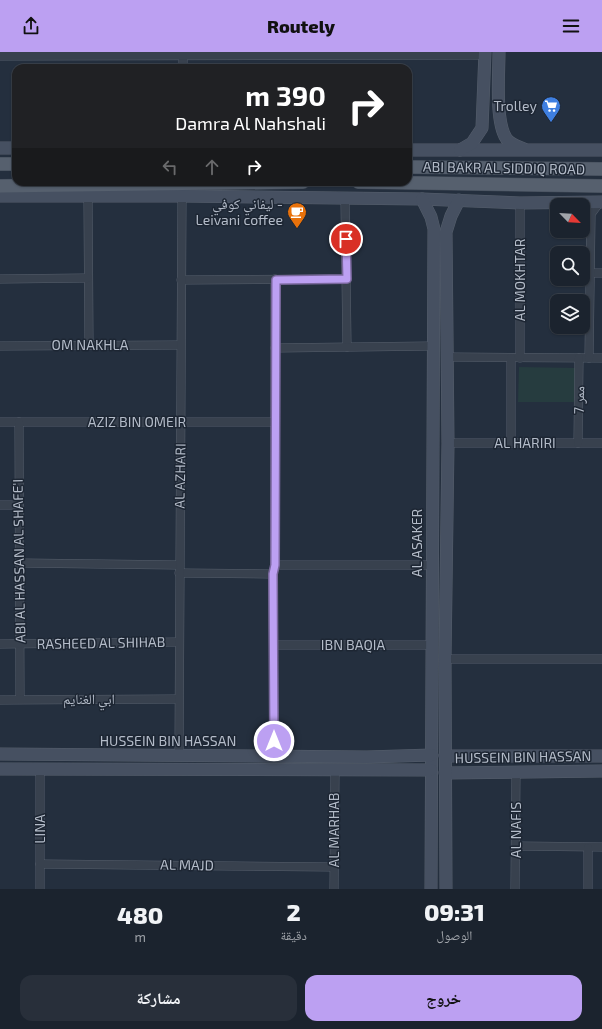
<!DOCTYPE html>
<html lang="ar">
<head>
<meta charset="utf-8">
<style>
  :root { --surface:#1b232e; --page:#282f3a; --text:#f1f3f6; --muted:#a0a4aa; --line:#39404a; --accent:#bca0f2 }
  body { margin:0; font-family:"Exo 2","Noto Naskh Arabic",sans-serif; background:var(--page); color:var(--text); direction:rtl; height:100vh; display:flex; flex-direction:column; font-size:15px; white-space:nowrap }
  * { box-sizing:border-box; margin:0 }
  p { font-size:13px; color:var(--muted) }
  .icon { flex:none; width:22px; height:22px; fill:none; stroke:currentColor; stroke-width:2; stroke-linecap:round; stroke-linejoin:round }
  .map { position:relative; height:837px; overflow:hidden; direction:ltr }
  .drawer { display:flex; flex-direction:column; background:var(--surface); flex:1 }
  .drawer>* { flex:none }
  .banner { position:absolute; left:12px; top:12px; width:400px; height:122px; border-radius:12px; box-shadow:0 1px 3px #0004,0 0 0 1px var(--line); direction:rtl; background:#202124; color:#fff; overflow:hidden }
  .needle { width:26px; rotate:115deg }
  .controls { position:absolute; left:550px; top:146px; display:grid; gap:8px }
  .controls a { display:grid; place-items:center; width:40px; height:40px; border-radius:8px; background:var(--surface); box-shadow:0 1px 3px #0004,0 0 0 1px var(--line); font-size:20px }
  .pin { position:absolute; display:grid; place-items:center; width:34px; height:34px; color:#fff; margin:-17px; border:2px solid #fff; border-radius:50%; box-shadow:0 1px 4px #0007 }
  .me { position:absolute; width:44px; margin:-22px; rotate:0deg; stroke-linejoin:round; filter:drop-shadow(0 0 3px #0008) }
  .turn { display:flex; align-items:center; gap:14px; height:84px; padding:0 20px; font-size:18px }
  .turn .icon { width:52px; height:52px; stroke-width:2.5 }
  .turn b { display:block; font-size:28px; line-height:34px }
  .lanes { display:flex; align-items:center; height:38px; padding:0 20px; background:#0003; justify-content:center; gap:20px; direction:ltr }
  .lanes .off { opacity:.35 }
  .eta { display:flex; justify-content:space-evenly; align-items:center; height:68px; text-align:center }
  .eta b { font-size:24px; font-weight:800; line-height:28px }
  .action { display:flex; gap:8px; margin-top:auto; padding:8px 20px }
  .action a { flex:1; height:46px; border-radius:12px; background:var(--accent); color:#111; font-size:16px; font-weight:800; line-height:46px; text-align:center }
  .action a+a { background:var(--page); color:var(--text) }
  header { display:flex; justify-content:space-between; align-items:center; height:52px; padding:0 20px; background:var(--accent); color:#111; font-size:18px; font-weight:800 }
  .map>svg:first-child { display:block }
  .green { fill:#263c3f }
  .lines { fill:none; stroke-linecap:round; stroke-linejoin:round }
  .street-casing { stroke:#565f6c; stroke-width:9 }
  .secondary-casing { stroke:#565f6c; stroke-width:13 }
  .primary-casing { stroke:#414a57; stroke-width:14 }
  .street { stroke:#38414e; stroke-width:8 }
  .secondary { stroke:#465061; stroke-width:12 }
  .primary { stroke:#56606e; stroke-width:13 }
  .route-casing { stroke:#7a689d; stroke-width:10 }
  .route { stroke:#bca0f2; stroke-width:7 }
  .labels { text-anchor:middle; stroke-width:3; stroke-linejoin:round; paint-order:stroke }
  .poi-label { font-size:14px; fill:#b4bcc9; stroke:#1d2633; text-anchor:end }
  .street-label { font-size:14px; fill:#b4bcc9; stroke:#1d2633 }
</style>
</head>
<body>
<header><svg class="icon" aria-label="menu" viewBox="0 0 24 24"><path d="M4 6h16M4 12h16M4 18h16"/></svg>Routely<svg class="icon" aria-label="share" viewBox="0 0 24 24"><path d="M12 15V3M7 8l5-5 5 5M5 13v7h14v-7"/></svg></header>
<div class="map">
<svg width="602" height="837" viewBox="0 0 602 837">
  <rect width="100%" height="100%" fill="#242f3e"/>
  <polygon class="green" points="519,315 576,316 576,350 518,350"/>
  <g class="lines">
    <g class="street-casing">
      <g id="street">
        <polyline points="183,0 183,16"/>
        <polyline points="0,4 485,3"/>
        <polyline points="88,145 89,293"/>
        <polyline points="345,147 347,295"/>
        <polyline points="590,221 602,221"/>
        <polyline points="0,227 88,226"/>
        <polyline points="181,228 347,227"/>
        <polyline points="0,294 180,293"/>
        <polyline points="275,296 432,294"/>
        <polyline points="447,305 602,306"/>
        <polyline points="520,306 520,151"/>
        <polyline points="589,306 591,162 600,150"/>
        <polyline points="0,370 275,370"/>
        <polyline points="19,370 20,647"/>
        <polyline points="448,391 602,391"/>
        <polyline points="511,391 511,306"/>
        <polyline points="578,391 579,306"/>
        <polyline points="0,453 19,453"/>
        <polyline points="20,511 179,513"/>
        <polyline points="275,513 432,513"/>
        <polyline points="179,521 273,522"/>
        <polyline points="0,592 178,590"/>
        <polyline points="274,593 431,593"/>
        <polyline points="445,607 602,607"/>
        <polyline points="0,648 178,647"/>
        <polyline points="179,704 182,144"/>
        <polyline points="274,705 273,522 275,513 275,227"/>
        <polyline points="516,794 602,795"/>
        <polyline points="40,812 334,815"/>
        <polyline points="40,837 40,718"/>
        <polyline points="334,837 335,719"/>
        <polyline points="515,837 516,719"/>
        <polyline points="588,837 588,796"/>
      </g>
    </g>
    <g class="secondary-casing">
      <g id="secondary">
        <path d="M499 0C499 21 495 69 506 86 509 92 517 94 524 97"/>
        <polyline points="0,96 16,96"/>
        <polyline points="408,98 602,98"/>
        <polyline points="460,98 472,91 482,76 485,0"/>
        <polyline points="0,144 182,144 422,147 520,151 602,150"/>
        <polyline points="422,147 431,165 434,177 431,837"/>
        <polyline points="0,702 367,705 432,703"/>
        <polyline points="445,704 602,704"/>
        <polyline points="0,717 431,718"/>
        <polyline points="445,721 602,719"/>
        <polyline points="446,837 445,607 448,391 446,180 451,164 459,148"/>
      </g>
    </g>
    <g class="primary-casing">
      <g id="primary">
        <polyline points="0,112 16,112"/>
        <polyline points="408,115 602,117"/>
        <polyline points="358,130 602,134"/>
        <polyline points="0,134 303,130"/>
      </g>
    </g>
    <use href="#street" class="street"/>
    <use href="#secondary" class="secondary"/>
    <use href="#primary" class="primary"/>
  </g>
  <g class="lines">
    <g class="route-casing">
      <polyline id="route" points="274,689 273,522 275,513 276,228 347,227 346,187"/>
    </g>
    <use href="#route" class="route"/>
  </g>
  <defs>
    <g id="supermarket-pin" transform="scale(1)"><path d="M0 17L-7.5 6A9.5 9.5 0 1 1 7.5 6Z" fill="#3f7fe0" stroke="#1d2633"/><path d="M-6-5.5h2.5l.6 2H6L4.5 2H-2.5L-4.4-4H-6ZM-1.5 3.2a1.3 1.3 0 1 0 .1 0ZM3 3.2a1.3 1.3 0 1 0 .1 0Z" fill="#fff"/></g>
    <g id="cafe-pin" transform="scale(1)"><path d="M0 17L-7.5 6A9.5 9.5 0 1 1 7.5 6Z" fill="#e8710a" stroke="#1d2633"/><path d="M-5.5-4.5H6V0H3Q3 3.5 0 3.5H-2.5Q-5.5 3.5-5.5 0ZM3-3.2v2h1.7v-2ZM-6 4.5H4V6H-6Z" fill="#fff"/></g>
  </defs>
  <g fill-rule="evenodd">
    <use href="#supermarket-pin" x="551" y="54"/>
    <use href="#cafe-pin" x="297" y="160"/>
  </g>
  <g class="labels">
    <g class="poi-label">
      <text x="537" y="59">Trolley</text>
      <text x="283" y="157">ليفاني كوفي -<tspan x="283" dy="16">Leivani coffee</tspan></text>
    </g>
    <g class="street-label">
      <text transform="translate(504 116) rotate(1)" y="5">ABI BAKR AL SIDDIQ ROAD</text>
      <text transform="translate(520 228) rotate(-90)" y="5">AL MOKHTAR</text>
      <text x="90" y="298">OM NAKHLA</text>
      <text transform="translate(579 348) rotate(-89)" y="5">ممر 7</text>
      <text x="137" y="375">AZIZ BIN OMEIR</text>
      <text x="525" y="396">AL HARIRI</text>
      <text transform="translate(180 424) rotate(-89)" y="5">AL AZHARI</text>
      <text transform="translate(417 491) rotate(-90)" y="5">AL ASAKER</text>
      <text transform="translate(19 509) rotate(-91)" y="5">ABI AL HASSAN AL SHAFE'I</text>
      <text transform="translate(101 591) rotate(-1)" y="5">RASHEED AL SHIHAB</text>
      <text x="353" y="598">IBN BAQIA</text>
      <text x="89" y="652">ابي الغنايم</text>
      <text x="168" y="694">HUSSEIN BIN HASSAN</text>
      <text transform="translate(523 705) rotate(-1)" y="5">HUSSEIN BIN HASSAN</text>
      <text transform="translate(40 777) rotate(-90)" y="5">LINA</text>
      <text transform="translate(334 778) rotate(-90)" y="5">AL MARHAB</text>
      <text transform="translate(516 778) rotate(-90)" y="5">AL NAFIS</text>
      <text transform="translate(187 813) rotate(1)" y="5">AL MAJD</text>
    </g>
  </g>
</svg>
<div class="controls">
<a><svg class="needle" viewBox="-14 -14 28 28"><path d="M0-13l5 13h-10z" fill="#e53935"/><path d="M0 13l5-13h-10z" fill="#a0a4aa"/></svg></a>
<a><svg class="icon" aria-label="search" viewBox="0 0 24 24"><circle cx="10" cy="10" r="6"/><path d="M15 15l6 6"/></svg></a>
<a><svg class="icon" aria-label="layers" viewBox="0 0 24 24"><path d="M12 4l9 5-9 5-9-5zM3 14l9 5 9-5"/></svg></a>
</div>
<div class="pin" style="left:346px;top:187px;background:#d93025"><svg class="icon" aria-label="arrive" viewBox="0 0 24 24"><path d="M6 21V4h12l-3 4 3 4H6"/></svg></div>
<svg class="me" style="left:274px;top:689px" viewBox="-20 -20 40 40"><circle r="17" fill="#bca0f2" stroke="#fff" stroke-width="3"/><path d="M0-11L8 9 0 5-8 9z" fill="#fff"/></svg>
<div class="banner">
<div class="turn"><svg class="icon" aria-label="right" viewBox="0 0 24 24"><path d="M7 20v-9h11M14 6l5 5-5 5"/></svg><div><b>390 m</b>Damra Al Nahshali</div></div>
<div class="lanes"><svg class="icon off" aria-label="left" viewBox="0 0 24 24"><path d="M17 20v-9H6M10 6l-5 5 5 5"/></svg><svg class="icon off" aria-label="ahead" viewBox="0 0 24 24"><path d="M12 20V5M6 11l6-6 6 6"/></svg><svg class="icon" aria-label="right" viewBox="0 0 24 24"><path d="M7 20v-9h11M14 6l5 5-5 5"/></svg></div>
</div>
</div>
<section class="drawer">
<div class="eta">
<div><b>09:31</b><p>الوصول</p></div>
<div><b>2</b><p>دقيقة</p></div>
<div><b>480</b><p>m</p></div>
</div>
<div class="action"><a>خروج</a><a>مشاركة</a></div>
</section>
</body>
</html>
